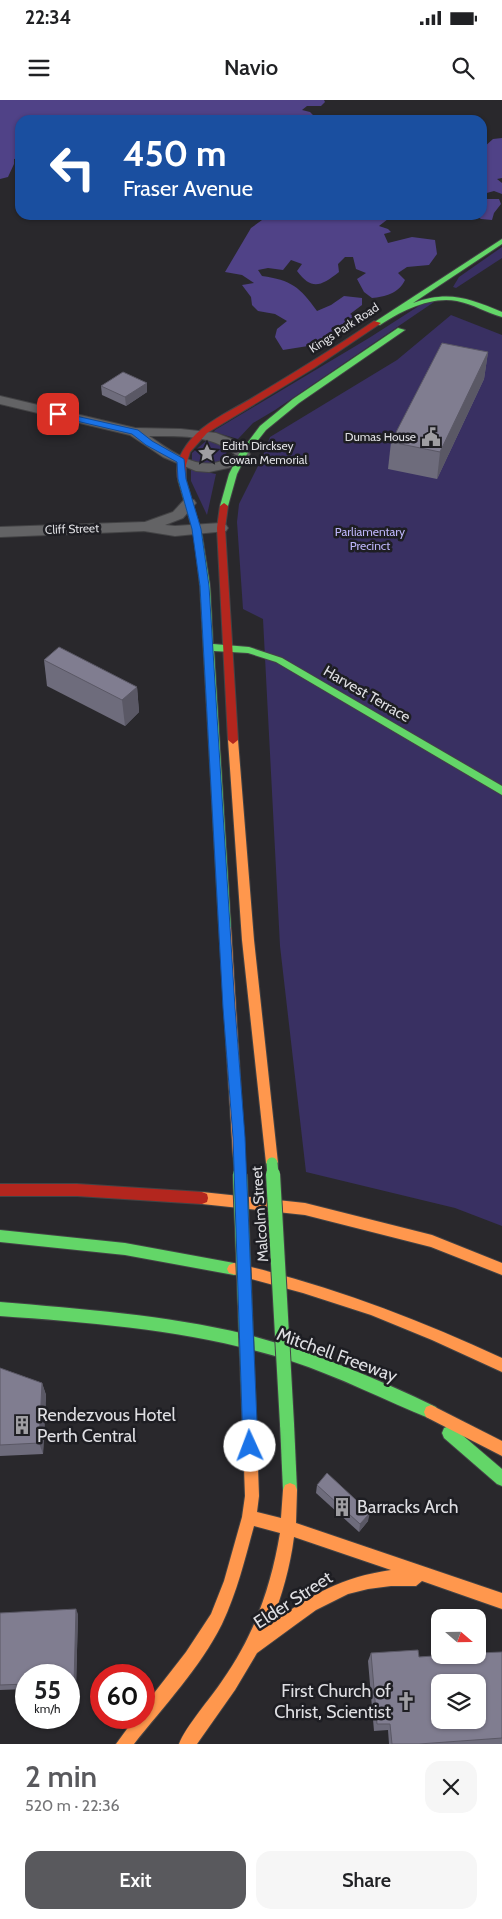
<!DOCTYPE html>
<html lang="en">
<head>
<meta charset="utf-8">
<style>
  :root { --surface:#fff; --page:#f6f6f6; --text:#202124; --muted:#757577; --accent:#59595d }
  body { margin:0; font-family:Cabin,sans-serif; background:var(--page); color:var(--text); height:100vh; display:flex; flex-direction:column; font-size:19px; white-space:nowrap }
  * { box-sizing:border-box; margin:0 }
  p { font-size:16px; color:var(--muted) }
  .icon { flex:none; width:28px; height:28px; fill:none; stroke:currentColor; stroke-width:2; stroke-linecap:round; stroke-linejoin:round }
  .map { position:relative; height:1644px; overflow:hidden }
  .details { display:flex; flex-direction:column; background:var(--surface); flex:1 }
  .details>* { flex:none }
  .hud { position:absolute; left:15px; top:15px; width:472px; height:105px; border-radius:15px; box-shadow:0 1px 4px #0004; background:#1a4fa0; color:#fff; overflow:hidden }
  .needle { width:32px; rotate:110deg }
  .controls { position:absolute; left:431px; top:1509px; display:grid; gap:10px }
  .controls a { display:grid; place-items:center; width:55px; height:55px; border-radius:10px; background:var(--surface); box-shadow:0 1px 4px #0004; font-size:25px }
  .speed { position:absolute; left:15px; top:1564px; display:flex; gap:10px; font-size:25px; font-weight:700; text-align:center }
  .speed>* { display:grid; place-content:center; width:65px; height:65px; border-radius:50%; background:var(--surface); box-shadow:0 1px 4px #0004; line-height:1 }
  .speed small { font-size:12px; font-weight:400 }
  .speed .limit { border:8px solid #d22; background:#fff; color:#111 }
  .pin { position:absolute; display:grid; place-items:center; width:42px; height:42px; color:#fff; margin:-21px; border-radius:10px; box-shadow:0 2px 8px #0006 }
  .me { position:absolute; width:55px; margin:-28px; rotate:358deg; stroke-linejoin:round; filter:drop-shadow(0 0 4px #0008) }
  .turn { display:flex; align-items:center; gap:18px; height:105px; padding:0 25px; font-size:22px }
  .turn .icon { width:65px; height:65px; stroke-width:2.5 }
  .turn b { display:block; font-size:35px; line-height:42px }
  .round { display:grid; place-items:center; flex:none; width:52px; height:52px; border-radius:15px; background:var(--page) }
  .headline { display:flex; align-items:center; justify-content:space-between; height:85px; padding:0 25px }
  h1 { font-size:30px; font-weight:600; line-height:38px; color:var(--accent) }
  .action { display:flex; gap:10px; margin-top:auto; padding:10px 25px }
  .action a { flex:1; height:58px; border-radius:15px; background:var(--accent); color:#fff; font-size:20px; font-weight:600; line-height:58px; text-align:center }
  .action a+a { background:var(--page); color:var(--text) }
  .status { display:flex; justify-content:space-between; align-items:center; height:35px; padding:0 25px; background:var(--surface); direction:ltr }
  .status svg { height:14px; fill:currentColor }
  header { display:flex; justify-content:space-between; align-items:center; height:65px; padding:0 25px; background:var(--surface); font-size:22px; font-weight:600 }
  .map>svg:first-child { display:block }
  .green { fill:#393062 }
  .forest { fill:#504287 }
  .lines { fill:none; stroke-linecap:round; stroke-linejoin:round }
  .street-casing { stroke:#434345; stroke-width:2 }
  .fast-casing { stroke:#434345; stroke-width:2 }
  .slow-casing { stroke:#434345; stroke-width:2 }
  .jam-casing { stroke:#434345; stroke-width:2 }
  .street { fill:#636365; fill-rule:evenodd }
  .fast { fill:#63d668; fill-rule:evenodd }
  .slow { fill:#ff974d; fill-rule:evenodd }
  .jam { fill:#b3261e; fill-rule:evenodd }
  .fast-bridge-far1-casing { stroke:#434345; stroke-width:13; stroke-linecap:butt }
  .fast-bridge-casing { stroke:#434345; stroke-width:16; stroke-linecap:butt }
  .fast-bridge-far1 { stroke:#63d668; stroke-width:11 }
  .fast-bridge { stroke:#63d668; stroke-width:14 }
  .wall { fill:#6e6c7c }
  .shaded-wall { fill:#5a5865 }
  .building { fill:#807d90; stroke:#5a5865; fill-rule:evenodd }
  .route { fill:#1a73e8; stroke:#114b97 }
  .labels { text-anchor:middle; stroke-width:5; stroke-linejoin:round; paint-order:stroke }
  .far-street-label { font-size:12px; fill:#dedee2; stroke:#1e1e23 }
  .far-poi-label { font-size:12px; fill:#dedee2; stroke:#1e1e23; text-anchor:end }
  .far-park-label { font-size:12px; fill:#bdb5f8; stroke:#1e1e23 }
  .street-label { font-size:15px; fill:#dedee2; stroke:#1e1e23 }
  .near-street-label { font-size:18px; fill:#dedee2; stroke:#1e1e23 }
  .near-poi-label { font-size:18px; fill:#dedee2; stroke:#1e1e23; text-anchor:start }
</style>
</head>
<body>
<div class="status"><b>22:34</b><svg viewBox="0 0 49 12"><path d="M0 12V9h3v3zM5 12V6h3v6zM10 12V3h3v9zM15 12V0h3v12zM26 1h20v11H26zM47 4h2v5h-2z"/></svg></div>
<header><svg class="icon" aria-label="menu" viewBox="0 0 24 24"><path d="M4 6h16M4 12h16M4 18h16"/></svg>Navio<svg class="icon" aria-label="search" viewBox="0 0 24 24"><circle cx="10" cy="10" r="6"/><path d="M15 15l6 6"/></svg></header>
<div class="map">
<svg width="502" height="1644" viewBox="0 0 502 1644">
  <rect width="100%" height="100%" fill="#29282c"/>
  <g class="green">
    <polygon points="502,147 502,158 456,188 453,187 459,177"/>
    <polygon points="425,202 434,202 275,310 253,323 238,339 214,332 215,330 369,238"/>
    <polygon points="451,215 502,235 502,1126 455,1108 306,1072 280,846 263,519 243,509 237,422 239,404 262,358 270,337 397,260"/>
    <path d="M213 340 228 347 225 358C217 365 201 367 192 360V353L206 341Z"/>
    <polygon points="191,369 216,374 207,415 191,381"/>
  </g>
  <g class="forest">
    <polygon points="0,0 324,0 325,2 321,6 307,6 302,10 310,12 317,19 316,20 20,20 20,58 14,59 14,64 8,77 0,79"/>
    <polygon points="502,38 502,78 497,79 502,83 502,94 494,91 483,94 483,48 493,39"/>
    <polygon points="483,97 484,99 499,99 501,104 494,113 492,120 481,119 475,115 482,115"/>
    <path d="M269 115H400L388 119 379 126 388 129 391 132 384 134 388 143 412 137 435 140 437 154 429 165 407 167 398 173 405 180C399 193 385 197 372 198L364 192 357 179 366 173 356 169 353 157H345L338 164 339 172C321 186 312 191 297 171L302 164 291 160 283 170 268 168 258 170 262 176C291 180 300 187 317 211L331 205 344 196 362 198V205L350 214 357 218 356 226 346 230 332 227 337 234 314 250 308 246 283 250 275 237 277 229 287 221 275 214 258 211 252 205 251 197 242 185 254 183 242 175 225 172 251 128Z"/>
  </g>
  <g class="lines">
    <g class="street-casing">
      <g id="street">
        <path d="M0 296 135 328 181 329 216 333 234 340 250 354 246 361 228 368 209 372 196 371 163 357 130 335 0 304ZM149 336C179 336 212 334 236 355 229 358 221 362 214 363 191 367 167 348 149 336Z"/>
        <polygon points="189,399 194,400 196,403 183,418 165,425 175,426 221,423 226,425 228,428 226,431 175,436 144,431 0,437 0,427 145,422 173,412 184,400"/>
      </g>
    </g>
    <g class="fast-casing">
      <g id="fast">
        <path d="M502 139V144L413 203C448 190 469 198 502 212V217C487 213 473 204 457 201 431 196 401 211 380 225L373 223Z"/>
        <polygon points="398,228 405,230 299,303 266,330 247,354 237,374 228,406 224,409 221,408 220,406 229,374 239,354 260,326 293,299"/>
        <polygon points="182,377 186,380 202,435 210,486 213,544 249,547 282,558 502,686 502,695 276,562 248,553 214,551 231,828 229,831 221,831 219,828 200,486 194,435 178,380"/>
        <polygon points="0,1130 125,1143 234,1163 239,1165 241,1169 239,1173 234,1175 125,1155 0,1142"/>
        <path d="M0 1202C82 1209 165 1215 245 1234 311 1251 375 1277 436 1307L438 1312 436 1317 431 1319C384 1300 340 1277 291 1261 197 1231 98 1223 0 1216Z"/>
        <polygon points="287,1317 292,1319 294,1324 297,1390 295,1395 290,1397 285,1395 283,1390 280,1324 282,1319"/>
        <polygon points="449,1326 454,1328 502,1369 502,1386 497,1384 444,1338 442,1333 444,1328"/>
      </g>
    </g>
    <g class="slow-casing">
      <g id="slow">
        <polygon points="233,636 238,640 254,840 278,1063 277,1067 272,1069 267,1067 266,1063 242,840 228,640"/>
        <polygon points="225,824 229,825 231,828 245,1056 243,1060 239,1062 235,1060 233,1056 219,828 221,825"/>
        <polygon points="202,1092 305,1103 432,1135 502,1163 502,1175 431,1147 305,1115 202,1104 197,1102 196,1098 197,1094"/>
        <path d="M234 1163C327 1184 415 1218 502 1258V1272L432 1240 371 1215 303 1193 229 1173 227 1169 229 1165Z"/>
        <path d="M249 1305 254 1307 256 1312 259 1396 257 1412 281 1418 283 1390 285 1385 290 1383 295 1385 297 1390 296 1423 502 1493V1509L422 1481 416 1486H391L368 1489 348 1494 316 1510 298 1523 257 1553 235 1590 197 1644H179C186 1626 210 1599 222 1581 254 1536 271 1487 280 1433L254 1426C245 1459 237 1492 222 1524 200 1568 164 1606 134 1644H116L135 1618H144V1606L186 1552 211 1514 224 1481 242 1417 245 1396 242 1312 244 1307ZM294 1437 391 1470C342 1477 310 1495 271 1524 282 1495 290 1468 294 1437Z"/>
        <polygon points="431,1305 502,1341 502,1356 426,1317 424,1312 426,1307"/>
      </g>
    </g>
    <g class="jam-casing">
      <g id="jam">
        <path d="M374 221 381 223 314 268 207 333 190 352 186 365V380L182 383 179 382C172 364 184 346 196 334 211 319 238 307 257 295 297 271 336 247 374 221Z"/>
        <polygon points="224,403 228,406 225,428 238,640 233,644 228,640 217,428 220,406"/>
        <polygon points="0,1084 77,1084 202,1092 207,1094 208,1098 207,1102 202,1104 77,1096 0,1096"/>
      </g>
    </g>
    <use href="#street" class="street"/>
    <use href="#fast" class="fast"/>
    <use href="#slow" class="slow"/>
    <use href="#jam" class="jam"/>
    <g class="fast-bridge-far1-casing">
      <g id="fast-bridge-far1">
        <polyline points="239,1056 240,1075"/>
        <polyline points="272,1063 273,1075"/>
      </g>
    </g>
    <g class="fast-bridge-casing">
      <g id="fast-bridge">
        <polyline points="240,1074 249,1312"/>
        <polyline points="273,1074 287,1324"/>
      </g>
    </g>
    <use href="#fast-bridge-far1" class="fast-bridge-far1"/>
    <use href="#fast-bridge" class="fast-bridge"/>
  </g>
  <g class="wall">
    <polygon points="488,252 484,279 437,379 388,369 391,342"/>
    <polygon points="147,283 147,292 126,306 102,295 101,286"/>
    <polygon points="44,560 137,587 139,612 125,626 47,586"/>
    <polygon points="0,1268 42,1283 46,1295 43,1354 0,1356"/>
    <polygon points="317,1385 368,1421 359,1432 316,1393"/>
    <polygon points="0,1513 78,1514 76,1587 69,1587 69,1575 26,1575 26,1589 0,1590"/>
    <polygon points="502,1552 502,1644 389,1644 388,1630 374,1631 368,1561 371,1553 419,1557"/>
  </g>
  <g class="shaded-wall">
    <polygon points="488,252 484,279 437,379 440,352"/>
    <polygon points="147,283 147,292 126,306 125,297"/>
    <polygon points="137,587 139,612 125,626 122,600"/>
    <polygon points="42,1283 46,1295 43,1354 39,1343"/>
    <polygon points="370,1413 368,1421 359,1432 360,1424"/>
    <polygon points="76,1509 78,1514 76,1587 74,1583"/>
  </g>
  <g class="building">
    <polygon points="442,243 488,252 440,352 391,342"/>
    <polygon points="123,272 147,283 125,297 101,286"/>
    <polygon points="59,547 137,587 122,600 44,560"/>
    <polygon points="0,1268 42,1283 39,1343 0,1345"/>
    <polygon points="327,1373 370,1413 360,1424 317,1385"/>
    <polygon points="76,1509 74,1583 69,1583 69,1575 26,1575 26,1584 0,1585 0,1513"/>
    <path d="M418 1550 419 1557 447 1555H478V1553L502 1552V1638L419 1644H392L390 1624H377L371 1553ZM440 1582H478V1620H440Z"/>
  </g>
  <polygon class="route" points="58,312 138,330 152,341 184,359 186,379 201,429 209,486 235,908 245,1037 258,1346 256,1351 250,1353 245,1351 243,1346 233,1037 223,908 200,486 192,429 178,379 177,362 146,345 132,334 55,316 55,313"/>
  <defs>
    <g id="civic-bare" transform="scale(1.5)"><path d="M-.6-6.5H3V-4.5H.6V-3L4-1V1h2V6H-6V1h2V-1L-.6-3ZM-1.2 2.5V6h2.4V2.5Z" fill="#9f9ea2" stroke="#1e1e23" stroke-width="2.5" paint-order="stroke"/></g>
    <g id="sight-bare" transform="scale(1.5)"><path d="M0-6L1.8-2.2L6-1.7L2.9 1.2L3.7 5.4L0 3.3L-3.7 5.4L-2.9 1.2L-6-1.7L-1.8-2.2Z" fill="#9f9ea2" stroke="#1e1e23" stroke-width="2.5" paint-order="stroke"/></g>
    <g id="building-bare" transform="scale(1.5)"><path d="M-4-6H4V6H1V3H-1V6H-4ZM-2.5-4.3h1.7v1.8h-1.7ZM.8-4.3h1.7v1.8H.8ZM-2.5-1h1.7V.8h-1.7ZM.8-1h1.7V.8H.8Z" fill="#9f9ea2" stroke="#1e1e23" stroke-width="2.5" paint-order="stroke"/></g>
    <g id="church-bare" transform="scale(1.5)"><path d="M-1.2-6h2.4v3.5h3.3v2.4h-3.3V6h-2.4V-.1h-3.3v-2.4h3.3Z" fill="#9f9ea2" stroke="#1e1e23" stroke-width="2.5" paint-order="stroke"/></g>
  </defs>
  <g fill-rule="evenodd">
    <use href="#civic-bare" x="431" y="337"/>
    <use href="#sight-bare" x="207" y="353"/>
    <use href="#building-bare" x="22" y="1325"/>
    <use href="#building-bare" x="342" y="1407"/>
    <use href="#church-bare" x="406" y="1601"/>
  </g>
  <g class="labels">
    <g class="far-street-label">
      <text transform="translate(344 228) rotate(-33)" y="4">Kings Park Road</text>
      <text transform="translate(72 429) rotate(-2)" y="4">Cliff Street</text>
    </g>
    <g class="far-poi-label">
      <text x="416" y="341">Dumas House</text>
      <text x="222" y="350" text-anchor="start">Edith Dircksey<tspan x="222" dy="14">Cowan Memorial</tspan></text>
    </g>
    <g class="far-park-label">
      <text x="370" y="436">Parliamentary<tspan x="370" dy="14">Precinct</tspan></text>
    </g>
    <g class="street-label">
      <text transform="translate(367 594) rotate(30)" y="5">Harvest Terrace</text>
      <text transform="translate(260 1114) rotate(-94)" y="5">Malcolm Street</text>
    </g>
    <g class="near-street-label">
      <text transform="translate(337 1255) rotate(20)" y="6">Mitchell Freeway</text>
      <text transform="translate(293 1500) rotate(-33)" y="6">Elder Street</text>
    </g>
    <g class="near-poi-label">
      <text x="37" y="1321">Rendezvous Hotel<tspan x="37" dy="21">Perth Central</tspan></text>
      <text x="357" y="1413">Barracks Arch</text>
      <text x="391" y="1597" text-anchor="end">First Church of<tspan x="391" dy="21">Christ, Scientist</tspan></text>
    </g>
  </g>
</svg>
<div class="controls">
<a><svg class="needle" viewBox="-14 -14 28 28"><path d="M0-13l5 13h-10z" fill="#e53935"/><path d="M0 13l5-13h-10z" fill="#757577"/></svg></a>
<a><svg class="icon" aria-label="layers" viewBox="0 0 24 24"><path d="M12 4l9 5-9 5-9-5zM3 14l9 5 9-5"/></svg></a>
</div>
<div class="speed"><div>55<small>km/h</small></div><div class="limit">60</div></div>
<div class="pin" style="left:58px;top:314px;background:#d93025"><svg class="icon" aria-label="arrive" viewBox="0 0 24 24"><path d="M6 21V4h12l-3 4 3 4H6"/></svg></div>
<svg class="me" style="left:250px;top:1346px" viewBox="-20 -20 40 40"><circle r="19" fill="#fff"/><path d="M0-13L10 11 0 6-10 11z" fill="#1a73e8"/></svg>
<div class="hud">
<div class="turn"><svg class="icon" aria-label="left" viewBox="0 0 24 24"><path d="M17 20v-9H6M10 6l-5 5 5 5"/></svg><div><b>450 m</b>Fraser Avenue</div></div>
</div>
</div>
<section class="details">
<div class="headline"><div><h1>2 min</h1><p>520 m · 22:36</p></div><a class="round"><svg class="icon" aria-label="close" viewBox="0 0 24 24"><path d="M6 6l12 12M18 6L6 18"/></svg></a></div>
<div class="action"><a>Exit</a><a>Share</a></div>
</section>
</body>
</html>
